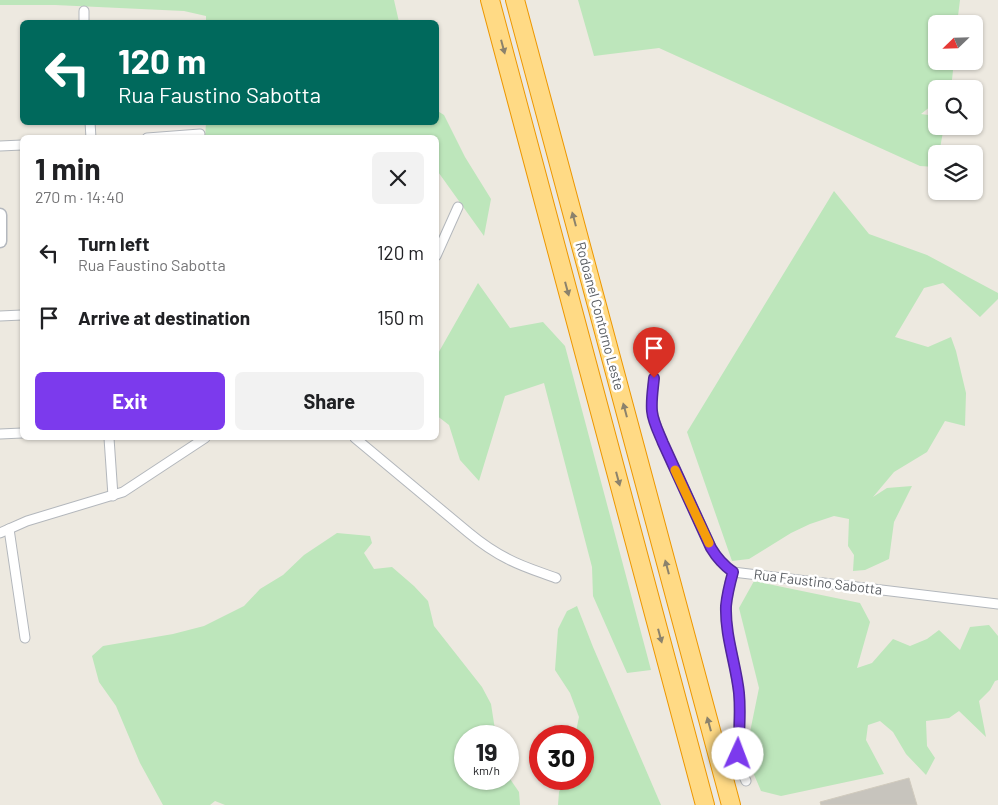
<!DOCTYPE html>
<html lang="en">
<head>
<meta charset="utf-8">
<style>
  :root { --surface:#fff; --page:#f2f2f2; --text:#202124; --muted:#757577; --accent:#7c3aed }
  body { margin:0; font-family:Barlow,sans-serif; background:var(--page); color:var(--text); height:100vh; display:flex; flex-direction:column; font-size:19px; white-space:nowrap }
  * { box-sizing:border-box; margin:0 }
  p { font-size:16px; color:var(--muted) }
  .icon { flex:none; width:28px; height:28px; fill:none; stroke:currentColor; stroke-width:2; stroke-linecap:round; stroke-linejoin:round }
  .map { position:relative; flex:1; overflow:hidden }
  .panel { position:absolute; left:20px; top:135px; width:419px; height:305px; display:flex; flex-direction:column; background:var(--surface); border-radius:8px; box-shadow:0 1px 4px #0004 }
  .panel>* { flex:none }
  .guide { position:absolute; left:20px; top:20px; width:419px; height:105px; border-radius:8px; box-shadow:0 1px 4px #0004; background:#00695c; color:#fff; overflow:hidden }
  .needle { width:32px; rotate:247deg }
  .controls { position:absolute; left:928px; top:15px; display:grid; gap:10px }
  .controls a { display:grid; place-items:center; width:55px; height:55px; border-radius:8px; background:var(--surface); box-shadow:0 1px 4px #0004; font-size:25px }
  .speed { position:absolute; left:454px; top:725px; display:flex; gap:10px; font-size:25px; font-weight:700; text-align:center }
  .speed>* { display:grid; place-content:center; width:65px; height:65px; border-radius:50%; background:var(--surface); box-shadow:0 1px 4px #0004; line-height:1 }
  .speed small { font-size:12px; font-weight:400 }
  .speed .limit { border:8px solid #d22; background:#fff; color:#111 }
  .pin { position:absolute; display:grid; place-items:center; width:42px; height:42px; color:#fff; margin:-51px -21px; border-radius:50% 50% 50% 0; rotate:-45deg; box-shadow:0 0 5px #0007 }
  .pin .icon { rotate:45deg }
  .me { position:absolute; width:55px; margin:-28px; rotate:2deg; stroke-linejoin:round; filter:drop-shadow(0 0 4px #0008) }
  .turn { display:flex; align-items:center; gap:18px; height:105px; padding:0 15px; font-size:22px }
  .turn .icon { width:65px; height:65px; stroke-width:2.5 }
  .turn b { display:block; font-size:35px; line-height:42px }
  .round { display:grid; place-items:center; flex:none; width:52px; height:52px; border-radius:8px; background:var(--page) }
  .overview { display:flex; align-items:center; justify-content:space-between; height:85px; padding:0 15px }
  h1 { font-size:30px; font-weight:700; line-height:38px }
  .action { display:flex; gap:10px; margin-top:auto; padding:10px 15px }
  .action a { flex:1; height:58px; border-radius:8px; background:var(--accent); color:#fff; font-size:20px; font-weight:700; line-height:58px; text-align:center }
  .action a+a { background:var(--page); color:var(--text) }
  ul { padding:0; list-style:none }
  li { display:flex; align-items:center; gap:15px; height:65px; padding:0 15px }
  li div { flex:1 }
  li b { display:block; font-size:19px }
  li em { font-style:normal }
  .map>svg:first-child { display:block }
  .green { fill:#bde6bb }
  .building { fill:#c7c4bd; stroke:#d1cbbe }
  .lines { fill:none; stroke-linecap:round; stroke-linejoin:round }
  .street-casing { stroke:#b3b7bc; stroke-width:11 }
  .secondary-casing { stroke:#b4b8be; stroke-width:15 }
  .highway-casing { stroke:#ed9700; stroke-width:20 }
  .street { stroke:#fff; stroke-width:9 }
  .secondary { stroke:#fff; stroke-width:12 }
  .highway { stroke:#ffda85; stroke-width:18 }
  .oneway { fill:#8b826c }
  .route-casing { stroke:#51269a; stroke-width:12 }
  .route { stroke:#7c3aed; stroke-width:9 }
  .slow { stroke:#f59e0b; stroke-width:9 }
  .labels { text-anchor:middle; stroke-width:5; stroke-linejoin:round; paint-order:stroke }
  .street-label { font-size:14px; fill:#595d62; stroke:#fff }
</style>
</head>
<body>
<div class="map">
<svg width="998" height="805" viewBox="0 0 998 805">
  <rect width="100%" height="100%" fill="#ede9e0"/>
  <g class="green">
    <polygon points="0,0 394,0 399,22 206,22 206,16 184,11 55,5 0,5"/>
    <polygon points="578,0 960,0 957,24 936,24 936,61 954,61 951,89 936,89 936,102 921,114 936,116 936,126 944,126 939,154 936,154 936,167 920,166 659,48 594,56"/>
    <polygon points="436,110 444,115 465,157 491,199 484,236 436,169 436,138 205,138 206,123 436,122"/>
    <polygon points="834,191 869,234 927,255 998,293 998,299 980,317 943,283 924,288 895,337 928,347 951,337 956,351 966,393 965,426 945,421 927,452 894,472 873,497 887,488 912,486 894,522 889,559 865,570 853,571 854,555 848,546 849,519 834,516 810,524 791,533 749,559 732,561 687,432"/>
    <polygon points="478,283 510,328 543,322 565,346 651,670 627,673 593,596 592,567 544,383 505,396 479,481 460,460 449,425 436,415 436,357"/>
    <polygon points="337,533 370,536 372,543 364,553 374,569 392,567 414,586 428,601 434,626 482,687 491,704 496,736 465,736 465,779 508,779 508,776 519,792 520,805 225,805 215,801 210,805 163,805 140,763 116,706 99,682 92,656 103,646 173,634 204,626 244,606 260,589 283,575 304,555"/>
    <polygon points="754,581 860,603 870,622 857,668 872,663 893,639 910,646 927,639 939,630 960,650 970,627 989,625 998,636 998,680 995,681 990,690 979,701 986,737 959,711 949,718 926,721 927,746 935,758 926,775 906,754 893,732 880,721 868,725 866,740 884,774 781,796 761,791 744,751 749,737 759,688 739,608"/>
    <polygon points="577,606 593,647 661,805 558,805 559,792 565,779 582,779 582,736 575,736 579,717 570,693 555,670 558,629 567,611"/>
  </g>
  <polygon class="building" points="909,778 917,805 821,805 820,802"/>
  <g class="lines">
    <g class="street-casing">
      <g id="street">
        <polyline points="84,11 84,22"/>
        <polyline points="90,122 91,138"/>
        <polyline points="147,138 200,134"/>
        <polyline points="0,146 22,145"/>
        <polyline points="436,256 458,207"/>
        <polyline points="0,316 22,315"/>
        <path d="M654 378C653 389 651 400 652 411 654 422 659 433 663 443L711 547C717 558 723 565 733 572L998 604"/>
        <polyline points="0,434 22,433"/>
        <polyline points="109,438 113,496"/>
        <path d="M355 438 469 533C481 543 494 552 508 559 523 567 540 572 556 578"/>
        <polyline points="9,529 25,638"/>
        <polyline points="0,533 27,521 123,492 205,438"/>
        <path d="M733 572C730 583 727 595 726 606 725 636 736 664 739 694 741 717 735 745 740 767 741 771 744 776 746 781"/>
      </g>
    </g>
    <g class="secondary-casing">
      <polyline id="secondary" points="0,215 0,241"/>
    </g>
    <g class="highway-casing">
      <g id="highway">
        <polyline points="490,0 705,805"/>
        <polyline points="515,0 731,805"/>
      </g>
    </g>
    <use href="#street" class="street"/>
    <use href="#secondary" class="secondary"/>
    <use href="#highway" class="highway"/>
  </g>
  <defs><path id="oneway-solid" d="M-6-.8H1V-3.2L6.5 0L1 3.2V.8H-6Z" transform="scale(1.25)"/></defs>
  <g class="oneway">
    <use href="#oneway-solid" transform="translate(503 47) rotate(75)"/>
    <use href="#oneway-solid" transform="translate(574 219) rotate(-105)"/>
    <use href="#oneway-solid" transform="translate(567 289) rotate(75)"/>
    <use href="#oneway-solid" transform="translate(625 410) rotate(-105)"/>
    <use href="#oneway-solid" transform="translate(618 479) rotate(75)"/>
    <use href="#oneway-solid" transform="translate(667 567) rotate(-105)"/>
    <use href="#oneway-solid" transform="translate(660 636) rotate(75)"/>
    <use href="#oneway-solid" transform="translate(709 724) rotate(-105)"/>
  </g>
  <g class="lines">
    <g class="route-casing">
      <path id="route" d="M654 378C653 389 651 400 652 411 653 422 659 433 663 443L711 548C717 558 723 565 733 572 730 583 727 595 726 606 725 636 736 664 739 693 741 714 739 734 738 754"/>
    </g>
    <use href="#route" class="route"/>
    <polyline class="slow" points="675,470 709,543"/>
  </g>
  <g class="labels">
    <g class="street-label">
      <text transform="translate(600 316) rotate(75)" y="5">Rodoanel Contorno Leste</text>
      <text transform="translate(818 582) rotate(7)" y="5">Rua Faustino Sabotta</text>
    </g>
  </g>
</svg>
<div class="controls">
<a><svg class="needle" viewBox="-14 -14 28 28"><path d="M0-13l5 13h-10z" fill="#e53935"/><path d="M0 13l5-13h-10z" fill="#757577"/></svg></a>
<a><svg class="icon" aria-label="search" viewBox="0 0 24 24"><circle cx="10" cy="10" r="6"/><path d="M15 15l6 6"/></svg></a>
<a><svg class="icon" aria-label="layers" viewBox="0 0 24 24"><path d="M12 4l9 5-9 5-9-5zM3 14l9 5 9-5"/></svg></a>
</div>
<div class="speed"><div>19<small>km/h</small></div><div class="limit">30</div></div>
<div class="pin" style="left:654px;top:378px;background:#d93025"><svg class="icon" aria-label="arrive" viewBox="0 0 24 24"><path d="M6 21V4h12l-3 4 3 4H6"/></svg></div>
<svg class="me" style="left:738px;top:754px" viewBox="-20 -20 40 40"><circle r="19" fill="#fff"/><path d="M0-13L10 11 0 6-10 11z" fill="#7c3aed"/></svg>
<div class="guide">
<div class="turn"><svg class="icon" aria-label="left" viewBox="0 0 24 24"><path d="M17 20v-9H6M10 6l-5 5 5 5"/></svg><div><b>120 m</b>Rua Faustino Sabotta</div></div>
</div>
<section class="panel">
<div class="overview"><div><h1>1 min</h1><p>270 m · 14:40</p></div><a class="round"><svg class="icon" aria-label="close" viewBox="0 0 24 24"><path d="M6 6l12 12M18 6L6 18"/></svg></a></div>
<ul>
<li><svg class="icon" aria-label="left" viewBox="0 0 24 24"><path d="M17 20v-9H6M10 6l-5 5 5 5"/></svg><div><b>Turn left</b><p>Rua Faustino Sabotta</p></div><em>120 m</em></li>
<li><svg class="icon" aria-label="arrive" viewBox="0 0 24 24"><path d="M6 21V4h12l-3 4 3 4H6"/></svg><div><b>Arrive at destination</b></div><em>150 m</em></li>
</ul>
<div class="action"><a>Exit</a><a>Share</a></div>
</section>
</div>
</body>
</html>
